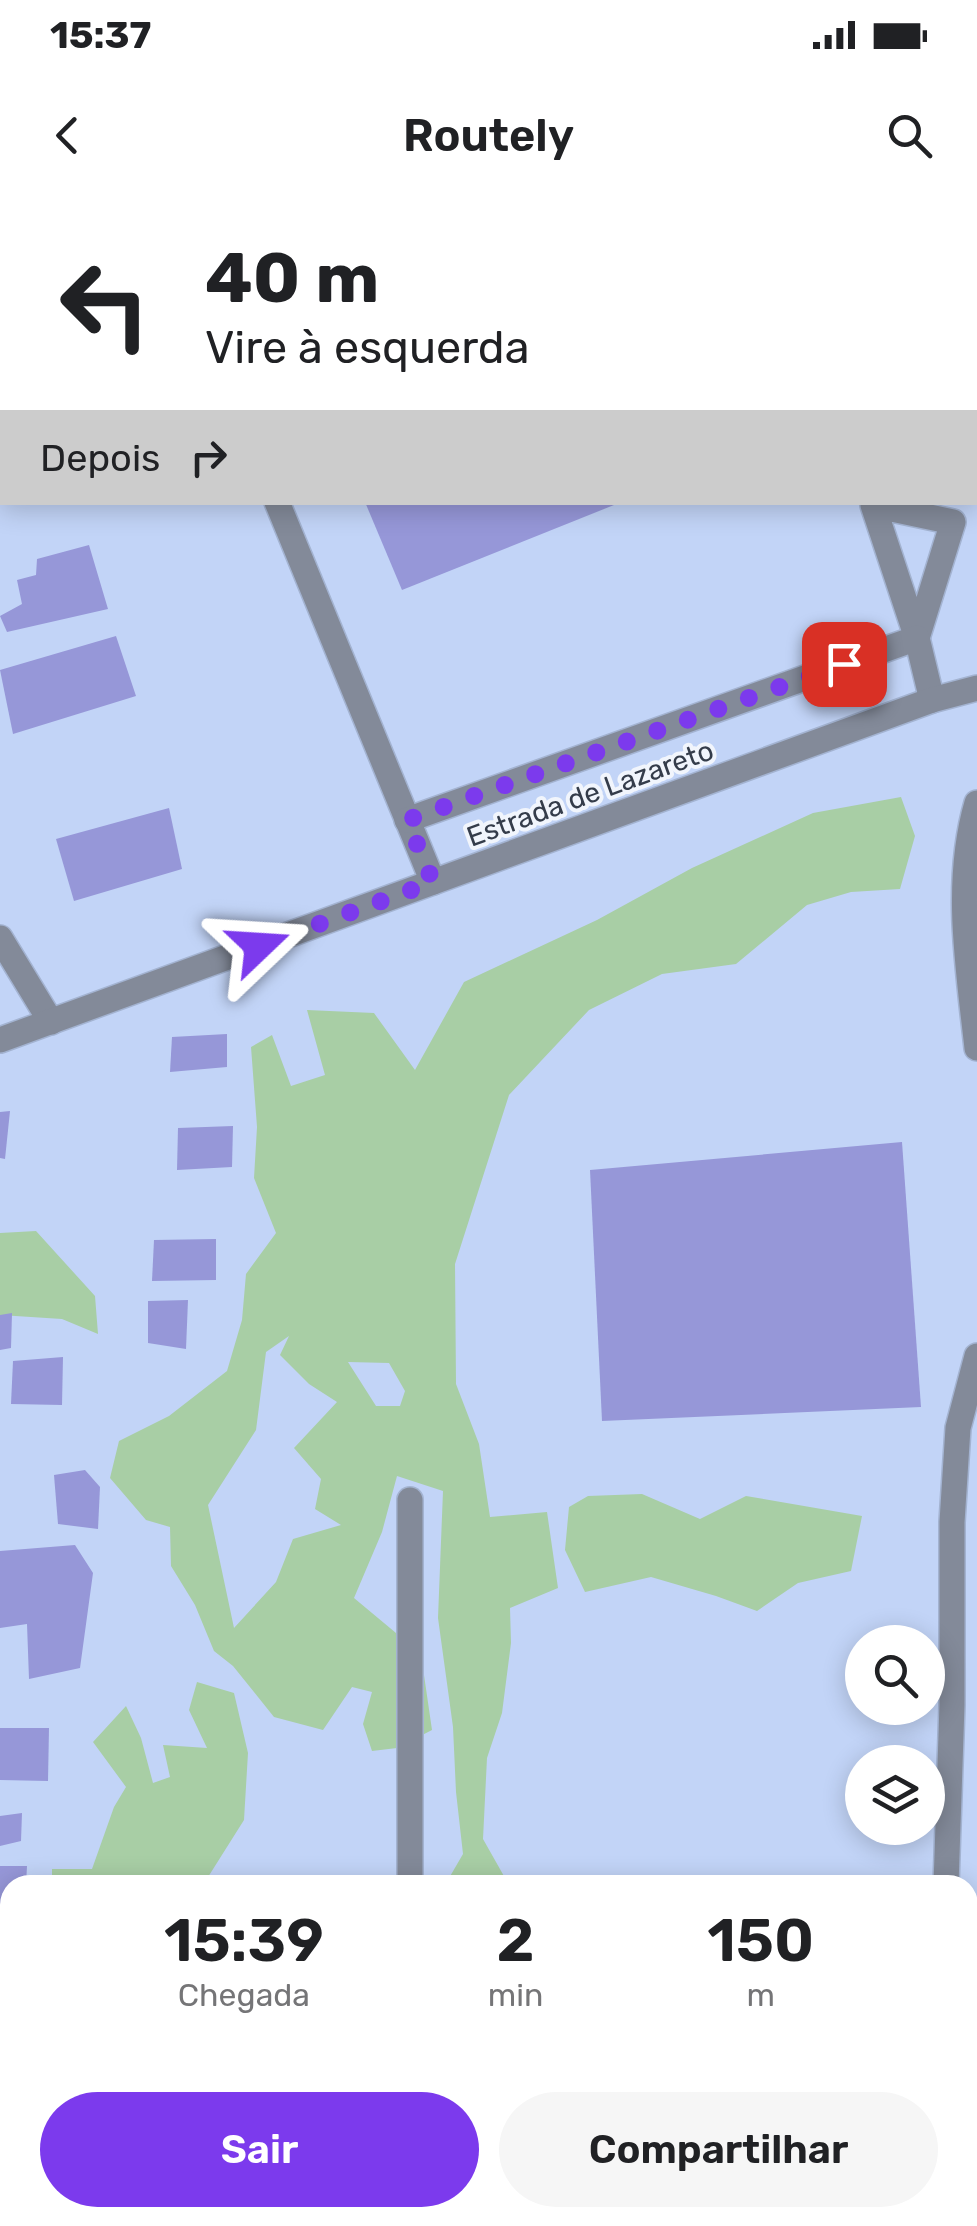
<!DOCTYPE html>
<html lang="pt">
<head>
<meta charset="utf-8">
<style>
  :root { --surface:#fff; --page:#f6f6f6; --text:#202124; --muted:#757577; --accent:#7c3aed }
  body { margin:0; font-family:Rubik,sans-serif; background:var(--page); color:var(--text); height:100vh; display:flex; flex-direction:column; font-size:38px; white-space:nowrap }
  * { box-sizing:border-box; margin:0 }
  p { font-size:32px; color:var(--muted) }
  .icon { flex:none; width:55px; height:55px; fill:none; stroke:currentColor; stroke-width:2; stroke-linecap:round; stroke-linejoin:round }
  .map { position:relative; flex:1; overflow:hidden }
  .side { position:absolute; left:0px; top:1675px; width:978px; height:352px; display:flex; flex-direction:column; background:var(--surface); border-radius:30px 30px 0 0; box-shadow:0 5px 25px #0003 }
  .side>* { flex:none }
  .banner { position:absolute; left:0px; top:0px; width:978px; height:305px; box-shadow:0 5px 25px #0003; background:#fff; color:var(--text); overflow:hidden }
  .controls { position:absolute; left:845px; top:1425px; display:grid; gap:20px }
  .controls a { display:grid; place-items:center; width:100px; height:100px; border-radius:50%; background:var(--surface); box-shadow:0 5px 25px #0003; font-size:50px }
  .pin { position:absolute; display:grid; place-items:center; width:85px; height:85px; color:#fff; margin:-42px; border-radius:20px; box-shadow:0 5px 15px #0006 }
  .me { position:absolute; width:110px; margin:-55px; rotate:70deg; stroke-linejoin:round; filter:drop-shadow(0 0 8px #0008) }
  .turn { display:flex; align-items:center; gap:35px; height:210px; padding:0 40px; font-size:45px }
  .turn .icon { width:130px; height:130px; stroke-width:2.5 }
  .turn b { display:block; font-size:70px; line-height:85px }
  .then { display:flex; align-items:center; height:95px; padding:0 40px; background:#0003; gap:20px; font-size:38px }
  .eta { display:flex; justify-content:space-evenly; align-items:center; height:170px; text-align:center }
  .eta b { font-size:60px; font-weight:600; line-height:70px }
  .action { display:flex; gap:20px; margin-top:auto; padding:20px 40px }
  .action a { flex:1; height:115px; border-radius:60px; background:var(--accent); color:#fff; font-size:40px; font-weight:600; line-height:115px; text-align:center }
  .action a+a { background:var(--page); color:var(--text) }
  .status { display:flex; justify-content:space-between; align-items:center; height:70px; padding:0 50px; background:var(--surface); direction:ltr }
  .status svg { height:28px; fill:currentColor }
  header { display:flex; justify-content:space-between; align-items:center; height:130px; padding:0 40px; background:var(--surface); font-size:45px; font-weight:600 }
  .map>svg:first-child { display:block }
  .built { fill:#b4caf3 }
  .green { fill:#a8cea5; fill-rule:evenodd }
  .building { fill:#9697d8 }
  .lines { fill:none; stroke-linecap:round; stroke-linejoin:round }
  .minor-casing { stroke:#a3b3d1; stroke-width:28 }
  .path { stroke:#808da6; stroke-width:5; stroke-dasharray:8 8; stroke-linecap:butt }
  .minor { stroke:#838a99; stroke-width:25 }
  .route { stroke:#7c3aed; stroke-width:18; stroke-dasharray:0 32.4 }
  .labels { text-anchor:middle; stroke-width:8; stroke-linejoin:round; paint-order:stroke }
  .street-label { font-size:28px; fill:#343c4a; stroke:#f1f5fc }
</style>
</head>
<body>
<div class="status"><b>15:37</b><svg viewBox="0 0 49 12"><path d="M0 12V9h3v3zM5 12V6h3v6zM10 12V3h3v9zM15 12V0h3v12zM26 1h20v11H26zM47 4h2v5h-2z"/></svg></div>
<header><svg class="icon" aria-label="back" viewBox="0 0 24 24"><path d="M15 5l-7 7 7 7"/></svg>Routely<svg class="icon" aria-label="search" viewBox="0 0 24 24"><circle cx="10" cy="10" r="6"/><path d="M15 15l6 6"/></svg></header>
<div class="map">
<svg width="977" height="2026" viewBox="0 0 977 2026">
  <rect width="100%" height="100%" fill="#c2d4f7"/>
  <polygon class="built" points="968,1883 977,1883 977,2026 43,2026 51,2018 968,2018"/>
  <g class="green">
    <path d="M901 597 915 636 900 689 851 692 807 705 736 764 662 774 589 810 509 895 455 1064 456 1184 479 1244 490 1317 547 1312 558 1388 510 1408 511 1443 502 1513 487 1558 483 1639 509 1685H445L463 1654 456 1592 453 1527 438 1418 443 1291 397 1276 382 1332 354 1398 396 1433 424 1475 432 1530 397 1548 372 1551 363 1524 372 1492 352 1487 323 1530 274 1517 233 1466 214 1451 195 1405 171 1366 170 1327 146 1320 110 1278 119 1241 169 1216 227 1171 242 1120 246 1074 276 1033 254 978 257 927 251 847 272 835 291 886 325 875 307 810 374 813 415 870 464 782 597 720 692 668 813 613ZM289 1136 280 1155 309 1184 337 1202 294 1248 321 1279 315 1309 341 1325 293 1339 276 1382 234 1428 208 1305 256 1230 266 1152ZM348 1162 389 1163 405 1191 400 1206H376Z"/>
    <polygon points="36,1031 95,1096 98,1134 62,1119 0,1115 0,1033"/>
    <polygon points="642,1294 700,1319 746,1296 862,1316 851,1371 798,1383 757,1411 716,1396 651,1377 585,1392 565,1350 569,1307 588,1296"/>
    <polygon points="197,1482 234,1493 248,1553 244,1620 203,1685 52,1685 52,1669 92,1669 114,1607 126,1587 93,1542 126,1506 141,1538 153,1583 170,1577 163,1545 207,1548 189,1510"/>
  </g>
  <g class="building">
    <polygon points="365,302 619,302 619,303 402,390"/>
    <polygon points="89,345 108,409 7,432 0,416 22,404 17,380 36,375 37,359"/>
    <polygon points="116,436 136,496 13,534 0,470"/>
    <polygon points="169,608 182,669 74,701 56,639"/>
    <polygon points="227,834 227,867 170,872 172,837"/>
    <polygon points="10,911 5,959 0,958 0,912"/>
    <polygon points="233,926 232,967 177,970 178,928"/>
    <polygon points="902,942 921,1207 602,1221 590,970"/>
    <polygon points="216,1039 216,1080 152,1081 154,1040"/>
    <polygon points="188,1100 186,1149 148,1143 148,1101"/>
    <polygon points="12,1113 11,1148 0,1150 0,1115"/>
    <polygon points="63,1157 62,1205 11,1204 13,1161"/>
    <polygon points="85,1270 100,1287 98,1329 58,1324 54,1275"/>
    <polygon points="75,1345 93,1373 80,1468 29,1479 27,1424 0,1428 0,1351"/>
    <polygon points="0,1528 49,1528 48,1581 0,1580"/>
    <polygon points="22,1613 21,1641 0,1646 0,1616"/>
    <polygon points="0,1666 27,1666 26,1685 10,1685 10,1720 0,1720"/>
    <polygon points="260,2018 358,2018 358,2026 259,2026"/>
  </g>
  <g class="lines">
    <g class="minor-casing">
      <g id="minor">
        <polyline points="742,0 743,2"/>
        <polyline points="562,2 568,0"/>
        <polyline points="277,302 433,682"/>
        <polygon points="873,305 953,322 917,438"/>
        <path d="M977 603C954 682 968 767 977 848"/>
        <polyline points="407,620 917,438 932,500"/>
        <polyline points="0,738 51,822"/>
        <polyline points="0,840 932,500 977,488"/>
        <polyline points="410,1685 410,1300"/>
        <polyline points="946,1685 952,1505 952,1322 958,1228 977,1156"/>
        <polyline points="410,2018 410,2026"/>
        <polyline points="860,2018 861,2026"/>
        <polyline points="131,2026 138,2018"/>
        <polyline points="643,2026 697,2018"/>
      </g>
    </g>
    <polyline class="path" points="975,62 977,62"/>
    <use href="#minor" class="minor"/>
  </g>
  <g class="lines">
    <polyline class="route" points="259,746 433,682 407,620 844,464"/>
  </g>
  <g class="labels">
    <g class="street-label">
      <text transform="translate(590 593) rotate(-20)" y="10">Estrada de Lazareto</text>
    </g>
  </g>
</svg>
<div class="controls">
<a><svg class="icon" aria-label="search" viewBox="0 0 24 24"><circle cx="10" cy="10" r="6"/><path d="M15 15l6 6"/></svg></a>
<a><svg class="icon" aria-label="layers" viewBox="0 0 24 24"><path d="M12 4l9 5-9 5-9-5zM3 14l9 5 9-5"/></svg></a>
</div>
<div class="pin" style="left:844px;top:464px;background:#d93025"><svg class="icon" aria-label="arrive" viewBox="0 0 24 24"><path d="M6 21V4h12l-3 4 3 4H6"/></svg></div>
<svg class="me" style="left:259px;top:746px" viewBox="-20 -20 40 40"><path d="M0-17L14 15 0 8-14 15z" fill="#7c3aed" stroke="#fff" stroke-width="4"/></svg>
<div class="banner">
<div class="turn"><svg class="icon" aria-label="left" viewBox="0 0 24 24"><path d="M17 20v-9H6M10 6l-5 5 5 5"/></svg><div><b>40 m</b>Vire à esquerda</div></div>
<div class="then">Depois<svg class="icon" aria-label="right" viewBox="0 0 24 24"><path d="M7 20v-9h11M14 6l5 5-5 5"/></svg></div>
</div>
<section class="side">
<div class="eta">
<div><b>15:39</b><p>Chegada</p></div>
<div><b>2</b><p>min</p></div>
<div><b>150</b><p>m</p></div>
</div>
<div class="action"><a>Sair</a><a>Compartilhar</a></div>
</section>
</div>
</body>
</html>
